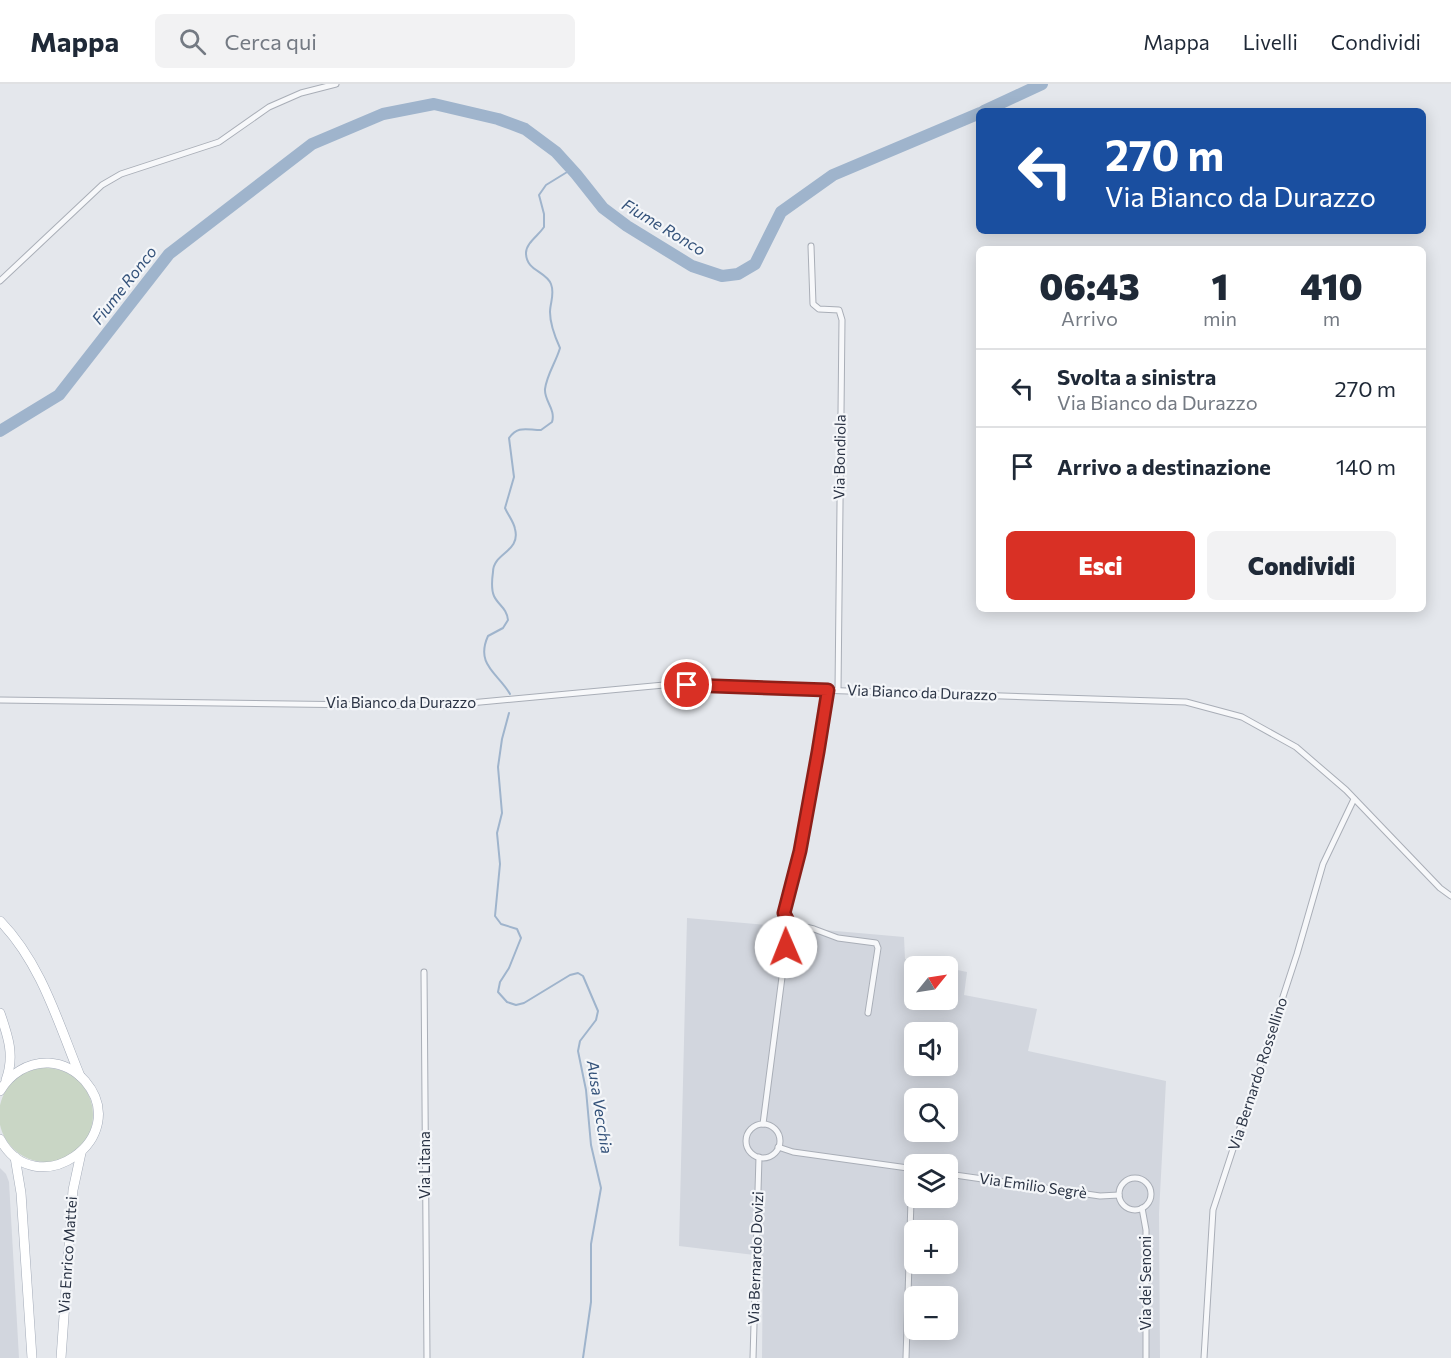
<!DOCTYPE html>
<html lang="it">
<head>
<meta charset="utf-8">
<style>
  :root { --surface:#fff; --page:#f2f2f3; --text:#1f2937; --muted:#747a83; --line:#e0e1e3; --accent:#d93025 }
  body { margin:0; font-family:Commissioner,sans-serif; background:var(--page); color:var(--text); height:100vh; display:flex; flex-direction:column; font-size:22px; white-space:nowrap }
  * { box-sizing:border-box; margin:0 }
  p { font-size:20px; color:var(--muted) }
  .icon { flex:none; width:33px; height:33px; fill:none; stroke:currentColor; stroke-width:2; stroke-linecap:round; stroke-linejoin:round }
  .map { position:relative; flex:1; overflow:hidden }
  .sheet { position:absolute; left:976px; top:162px; width:450px; height:366px; display:flex; flex-direction:column; background:var(--surface); border-radius:9px; box-shadow:0 3px 15px #0003 }
  .sheet>* { flex:none }
  .guide { position:absolute; left:976px; top:24px; width:450px; height:126px; border-radius:9px; box-shadow:0 3px 15px #0003; background:#1a4fa0; color:#fff; overflow:hidden }
  .needle { width:39px; rotate:60deg }
  .buttons { position:absolute; left:904px; top:872px; display:grid; gap:12px }
  .buttons a { display:grid; place-items:center; width:54px; height:54px; border-radius:9px; background:var(--surface); box-shadow:0 3px 15px #0003; font-size:30px }
  .pin { position:absolute; display:grid; place-items:center; width:51px; height:51px; color:#fff; margin:-26px; border:3px solid #fff; border-radius:50%; box-shadow:0 2px 6px #0007 }
  .me { position:absolute; width:66px; margin:-33px; rotate:359deg; stroke-linejoin:round; filter:drop-shadow(0 0 4px #0008) }
  .turn { display:flex; align-items:center; gap:21px; height:126px; padding:0 30px; font-size:27px }
  .turn .icon { width:78px; height:78px; stroke-width:2.5 }
  .turn b { display:block; font-size:42px; line-height:51px }
  .eta { display:flex; justify-content:space-evenly; align-items:center; height:102px; text-align:center }
  .eta b { font-size:36px; font-weight:800; line-height:42px }
  .primary-button { display:flex; gap:12px; margin-top:auto; padding:12px 30px }
  .primary-button a { flex:1; height:69px; border-radius:9px; background:var(--accent); color:#fff; font-size:24px; font-weight:800; line-height:69px; text-align:center }
  .primary-button a+a { background:var(--page); color:var(--text) }
  ul { padding:0; list-style:none }
  li { display:flex; align-items:center; gap:18px; height:78px; padding:0 30px; border-top:2px solid var(--line) }
  li div { flex:1 }
  li b { display:block; font-size:22px }
  li em { font-style:normal }
  header { display:flex; align-items:center; gap:36px; box-sizing:border-box; height:84px; padding:0 30px; background:var(--surface); border-bottom:2px solid var(--line) }
  header strong { font-size:28px }
  nav { display:flex; gap:33px; margin-inline-start:auto; font-size:21px }
  .search { width:420px; height:54px; background:var(--page); display:flex; align-items:center; gap:15px; box-sizing:border-box; padding:0 21px; border-radius:9px; color:var(--muted); font-size:22px }
  .map>svg:first-child { display:block }
  .built { fill:#d2d6de; fill-rule:evenodd }
  .green { fill:#c9d6c5 }
  .lines { fill:none; stroke-linecap:round; stroke-linejoin:round }
  .stream { stroke:#9fb4cc; stroke-width:2 }
  .river { stroke:#9fb4cc; stroke-width:12 }
  .street-casing { stroke:#a9aeb7; stroke-width:7 }
  .primary-casing { stroke:#a3abb8; stroke-width:10 }
  .street { stroke:#f7f8fa; stroke-width:5 }
  .primary { stroke:#fff; stroke-width:9 }
  .route-casing { stroke:#8d1f18; stroke-width:15 }
  .route { stroke:#d93025; stroke-width:10 }
  .labels { text-anchor:middle; stroke-width:4.5; stroke-linejoin:round; paint-order:stroke }
  .street-label { font-size:15px; fill:#2b3445; stroke:#f4f6f9 }
  .water-label { font-size:16px; font-style:italic; fill:#34527a; stroke:#f4f6f9 }
</style>
</head>
<body>
<header>
<strong>Mappa</strong>
<div class="search"><svg class="icon" aria-label="search" viewBox="0 0 24 24"><circle cx="10" cy="10" r="6"/><path d="M15 15l6 6"/></svg>Cerca qui</div>
<nav><a>Mappa</a><a>Livelli</a><a>Condividi</a></nav>
</header>
<div class="map">
<svg width="1451" height="1274" viewBox="0 0 1451 1274">
  <rect width="100%" height="100%" fill="#e4e7ec"/>
  <g class="built">
    <path d="M687 834 904 853 905 875 936 882H915V915H948V884L967 888 964 911 1037 925 1028 967 1166 997 1159 1129 1160 1274H762L763 1172 679 1162ZM915 948H948V981H915ZM915 1014H948V1047H915ZM915 1080H948V1113H915ZM915 1146H948V1179H915ZM915 1212H948V1245H915Z"/>
    <polygon points="0,1084 6,1090 9,1098 19,1274 0,1274"/>
  </g>
  <circle class="green" cx="46" cy="1031" r="47"/>
  <g class="lines">
    <g class="stream">
      <path d="M510 610C498 589 475 581 488 552L503 544 508 536C507 524 498 521 494 512 491 505 492 495 493 488 493 469 521 468 515 445 514 438 508 431 505 424L514 393 509 354C518 341 527 346 541 346L552 338C556 325 544 317 545 305 547 290 556 278 560 264 555 253 550 241 550 228 550 219 555 210 551 200 546 187 526 187 526 169 526 159 539 151 544 143V130L539 111 546 101 572 85"/>
      <polyline points="509,629 502,655 498,683 502,729 497,749 500,780 495,832 501,840 517,845 521,854 509,884 500,898 498,908 507,918 516,921 524,919 570,891 578,889 583,892 598,927 596,936 580,957 578,967 586,1006 591,1061 601,1104 591,1160 591,1218 583,1274"/>
    </g>
    <g class="river">
      <polyline points="984,27 1042,0"/>
      <polyline points="0,347 59,311 169,170 312,60 383,30 434,20 498,35 525,45 556,68 576,90 603,124 627,142 692,182 722,192 738,190 755,180 781,128 833,91 980,29"/>
    </g>
    <g class="street-casing">
      <g id="street">
        <polyline points="811,162 813,220 819,225 839,226 842,236 838,606"/>
        <polyline points="0,197 102,101 121,90 219,58 269,23 301,9 336,0"/>
        <polyline points="828,606 818,668 800,767 784,829 789,839 814,845 838,854 876,859 878,864 868,929"/>
        <polyline points="0,616 438,622 664,601 1186,618 1242,633 1296,663 1346,706 1440,804 1451,812"/>
        <polyline points="424,888 427,1274"/>
        <polyline points="763,1040 789,839"/>
        <circle cx="763" cy="1057" r="17"/>
        <polyline points="778,1063 793,1068 915,1085"/>
        <polyline points="948,1090 1100,1112 1119,1111"/>
        <circle cx="1135" cy="1110" r="16"/>
        <polyline points="1142,1124 1146,1146 1146,1274"/>
        <polyline points="753,1274 759,1073"/>
        <polyline points="906,1274 912,1085"/>
        <polyline points="1204,1274 1213,1126 1297,870 1323,780 1354,715"/>
      </g>
    </g>
    <g class="primary-casing">
      <g id="primary">
        <path d="M0 837C41 879 58 938 80 992"/>
        <path d="M0 929C8 952 15 972 6 996"/>
        <path d="M0 1007C10 990 28 978 49 979 63 980 76 987 85 997 134 1054 36 1122 0 1055"/>
        <polyline points="15,1073 21,1109 32,1274"/>
        <polyline points="61,1274 73,1106 81,1069"/>
      </g>
    </g>
    <use href="#street" class="street"/>
    <use href="#primary" class="primary"/>
  </g>
  <g class="lines">
    <g class="route-casing">
      <polyline id="route" points="687,601 828,606 818,668 800,767 784,829 789,839 786,863"/>
    </g>
    <use href="#route" class="route"/>
  </g>
  <g class="labels">
    <g class="street-label">
      <text transform="translate(840 373) rotate(-89)" y="5">Via Bondiola</text>
      <text transform="translate(922 609) rotate(2)" y="5">Via Bianco da Durazzo</text>
      <text x="401" y="624">Via Bianco da Durazzo</text>
      <text transform="translate(1258 990) rotate(-72)" y="5">Via Bernardo Rossellino</text>
      <text transform="translate(425 1081) rotate(-90)" y="5">Via Litana</text>
      <text transform="translate(1033 1102) rotate(8)" y="5">Via Emilio Segrè</text>
      <text transform="translate(68 1171) rotate(-86)" y="5">Via Enrico Mattei</text>
      <text transform="translate(756 1174) rotate(-88)" y="5">Via Bernardo Dovizi</text>
      <text transform="translate(1146 1199) rotate(-90)" y="5">Via dei Senoni</text>
    </g>
    <g class="water-label">
      <text transform="translate(664 143) rotate(31)" y="6">Fiume Ronco</text>
      <text transform="translate(124 201) rotate(-52)" y="6">Fiume Ronco</text>
      <text transform="translate(600 1023) rotate(81)" y="6">Ausa Vecchia</text>
    </g>
  </g>
</svg>
<div class="buttons">
<a><svg class="needle" viewBox="-14 -14 28 28"><path d="M0-13l5 13h-10z" fill="#e53935"/><path d="M0 13l5-13h-10z" fill="#747a83"/></svg></a>
<a><svg class="icon" aria-label="sound" viewBox="0 0 24 24"><path d="M4 9h4l5-4v14l-5-4H4zM17 9q2 3 0 6"/></svg></a>
<a><svg class="icon" aria-label="search" viewBox="0 0 24 24"><circle cx="10" cy="10" r="6"/><path d="M15 15l6 6"/></svg></a>
<a><svg class="icon" aria-label="layers" viewBox="0 0 24 24"><path d="M12 4l9 5-9 5-9-5zM3 14l9 5 9-5"/></svg></a>
<a>+</a>
<a>−</a>
</div>
<div class="pin" style="left:687px;top:601px;background:#d93025"><svg class="icon" aria-label="arrive" viewBox="0 0 24 24"><path d="M6 21V4h12l-3 4 3 4H6"/></svg></div>
<svg class="me" style="left:786px;top:863px" viewBox="-20 -20 40 40"><circle r="19" fill="#fff"/><path d="M0-13L10 11 0 6-10 11z" fill="#d93025"/></svg>
<div class="guide">
<div class="turn"><svg class="icon" aria-label="left" viewBox="0 0 24 24"><path d="M17 20v-9H6M10 6l-5 5 5 5"/></svg><div><b>270 m</b>Via Bianco da Durazzo</div></div>
</div>
<section class="sheet">
<div class="eta">
<div><b>06:43</b><p>Arrivo</p></div>
<div><b>1</b><p>min</p></div>
<div><b>410</b><p>m</p></div>
</div>
<ul>
<li><svg class="icon" aria-label="left" viewBox="0 0 24 24"><path d="M17 20v-9H6M10 6l-5 5 5 5"/></svg><div><b>Svolta a sinistra</b><p>Via Bianco da Durazzo</p></div><em>270 m</em></li>
<li><svg class="icon" aria-label="arrive" viewBox="0 0 24 24"><path d="M6 21V4h12l-3 4 3 4H6"/></svg><div><b>Arrivo a destinazione</b></div><em>140 m</em></li>
</ul>
<div class="primary-button"><a>Esci</a><a>Condividi</a></div>
</section>
</div>
</body>
</html>
